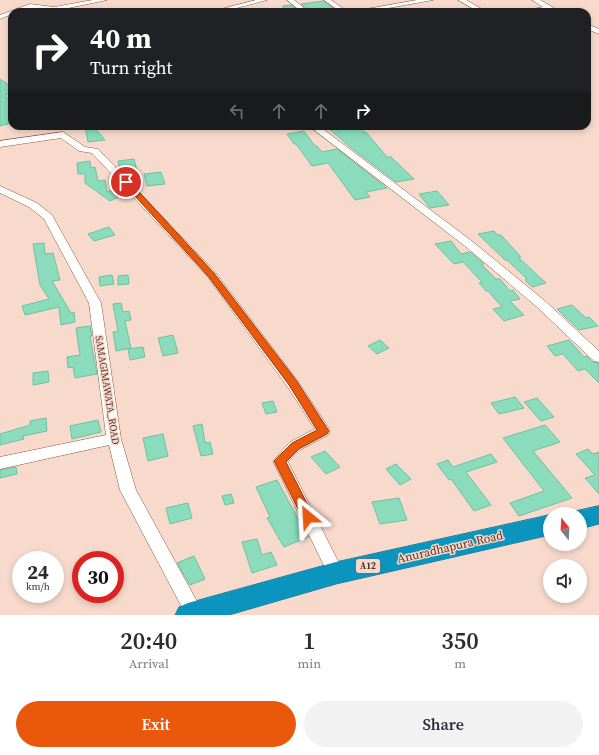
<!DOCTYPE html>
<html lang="en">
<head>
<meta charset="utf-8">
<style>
  :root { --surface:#fff; --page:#f2f2f3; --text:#2b2b33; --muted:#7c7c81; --accent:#ea580c }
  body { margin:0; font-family:"Source Serif 4",serif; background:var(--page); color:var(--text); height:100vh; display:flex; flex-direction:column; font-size:15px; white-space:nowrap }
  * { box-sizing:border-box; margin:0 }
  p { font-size:13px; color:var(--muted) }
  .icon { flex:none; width:22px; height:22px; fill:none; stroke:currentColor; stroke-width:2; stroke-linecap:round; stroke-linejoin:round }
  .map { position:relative; height:615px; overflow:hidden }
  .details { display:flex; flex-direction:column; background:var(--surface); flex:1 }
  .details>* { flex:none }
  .top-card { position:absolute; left:8px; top:8px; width:583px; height:122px; border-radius:12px; box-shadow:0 2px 6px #0003; background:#202124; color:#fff; overflow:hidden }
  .needle { width:26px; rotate:342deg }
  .buttons { position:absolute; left:543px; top:507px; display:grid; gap:8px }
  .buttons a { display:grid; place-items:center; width:44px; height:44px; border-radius:50%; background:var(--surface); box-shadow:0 2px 6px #0003; font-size:20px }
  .speed { position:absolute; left:12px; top:551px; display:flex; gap:8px; font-size:20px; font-weight:700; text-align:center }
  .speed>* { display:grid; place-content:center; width:52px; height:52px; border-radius:50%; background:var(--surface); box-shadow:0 2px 6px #0003; line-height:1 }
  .speed small { font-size:10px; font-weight:400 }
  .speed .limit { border:6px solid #d22; background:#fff; color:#111 }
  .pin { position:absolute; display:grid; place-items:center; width:34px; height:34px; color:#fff; margin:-17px; border:2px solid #fff; border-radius:50%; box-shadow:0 1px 4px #0007 }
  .me { position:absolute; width:44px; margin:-22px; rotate:333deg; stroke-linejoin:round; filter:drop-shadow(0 0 3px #0008) }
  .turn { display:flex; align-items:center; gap:14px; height:84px; padding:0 16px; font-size:18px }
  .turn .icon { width:52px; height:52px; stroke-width:2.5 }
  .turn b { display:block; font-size:28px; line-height:34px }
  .lanes { display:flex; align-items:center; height:38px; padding:0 16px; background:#0003; justify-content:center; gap:20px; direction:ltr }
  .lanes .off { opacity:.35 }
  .eta { display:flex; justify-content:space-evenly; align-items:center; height:68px; text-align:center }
  .eta b { font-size:24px; font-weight:600; line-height:28px }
  .button { display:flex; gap:8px; margin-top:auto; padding:8px 16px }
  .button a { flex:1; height:46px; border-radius:24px; background:var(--accent); color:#fff; font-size:16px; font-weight:600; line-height:46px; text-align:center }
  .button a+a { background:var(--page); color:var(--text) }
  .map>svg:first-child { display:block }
  .building { fill:#8adcbc; stroke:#6fc0a1 }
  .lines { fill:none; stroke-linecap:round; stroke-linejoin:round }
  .minor-casing { stroke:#945637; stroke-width:1 }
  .highway-casing { stroke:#237288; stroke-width:1 }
  .minor { fill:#fff; fill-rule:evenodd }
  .highway { fill:#0b94be; fill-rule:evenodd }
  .route { fill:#ea580c; stroke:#983908 }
  .labels { text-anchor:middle; stroke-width:3; stroke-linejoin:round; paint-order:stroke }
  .shield { fill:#f7dacc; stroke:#816557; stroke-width:1 }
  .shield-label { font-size:9px; font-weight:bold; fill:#4f3325 }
  .street-label { font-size:10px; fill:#4f3325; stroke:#f7dacc }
  .near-street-label { font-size:12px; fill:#4f3325; stroke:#f7dacc }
</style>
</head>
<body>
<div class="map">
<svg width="599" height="615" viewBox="0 0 599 615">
  <rect width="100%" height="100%" fill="#f7dacc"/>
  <g class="building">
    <polygon points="323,1 333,8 310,12 301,4"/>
    <polygon points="291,5 300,12 284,12 283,6"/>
    <polygon points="0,79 12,87 12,93 5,95 12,105 12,123 0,126"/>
    <polygon points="90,126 93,126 105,140 88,142 85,127"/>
    <polygon points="326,126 363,126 364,133 366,132 387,157 391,157 414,179 396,182 350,147"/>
    <polygon points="304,131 315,146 317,146 322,152 337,149 387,188 366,192 370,197 355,200 328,163 312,166 296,144 294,144 287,134"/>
    <polygon points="134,159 138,175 127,177 120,170 118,161"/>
    <polygon points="90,161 91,168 95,167 98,181 105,180 107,192 115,189 123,195 110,201 85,183 85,174 78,174 77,163"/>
    <polygon points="161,172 165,184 147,186 144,174"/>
    <polygon points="437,191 449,205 430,208 419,194"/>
    <polygon points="109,227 115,235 94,241 88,234"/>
    <polygon points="494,231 498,235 501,235 521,257 518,257 546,283 532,287 525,280 527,279 507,260 505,260 478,234"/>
    <polygon points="451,241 461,254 470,252 484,264 482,265 496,279 500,279 510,291 513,290 520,299 510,301 524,315 504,321 493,309 502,307 488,291 486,291 479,283 482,282 463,262 454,264 435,244"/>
    <polygon points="44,243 45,254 53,253 60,280 52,281 71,313 74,312 75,322 61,325 59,307 25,315 22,306 49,299 40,285 33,244"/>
    <polygon points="112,275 114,284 100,286 99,277"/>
    <polygon points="128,275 129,284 118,285 118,276"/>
    <polygon points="121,303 123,312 129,311 131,320 125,321 131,348 116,351 113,332 118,331 113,304"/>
    <polygon points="572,305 586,318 589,317 598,326 579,330 557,309"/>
    <polygon points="90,326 92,336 90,336 97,374 75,378 73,367 68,368 67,357 80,355 76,328"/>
    <polygon points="173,335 178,353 163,356 158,338"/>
    <polygon points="380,340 389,348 377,354 368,346"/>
    <polygon points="569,340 584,357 587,356 593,362 599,363 599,383 585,369 578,371 563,354 555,356 547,346"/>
    <polygon points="143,347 145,357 130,360 128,349"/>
    <polygon points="48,371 49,382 33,385 33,373"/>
    <polygon points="515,397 524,408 499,414 491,403"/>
    <polygon points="537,398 554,417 541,421 524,402"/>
    <polygon points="273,401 277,412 266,414 262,403"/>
    <polygon points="46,418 47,431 23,436 24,439 0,445 0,434 30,425 30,421"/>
    <polygon points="98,420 101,432 72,439 70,426"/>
    <polygon points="202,424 205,443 210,442 213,454 201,456 193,426"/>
    <polygon points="545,425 560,442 533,451 572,498 519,516 510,503 544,491 503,438"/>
    <polygon points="163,434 168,456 148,461 143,438"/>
    <polygon points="588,449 593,454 599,452 599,494 585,478 595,475 576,454"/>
    <polygon points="325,451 340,467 326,474 311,457"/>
    <polygon points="491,454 497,462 466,472 491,505 474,511 451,479 449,480 437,464 448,460 453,467"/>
    <polygon points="396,464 411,479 400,485 386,469"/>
    <polygon points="16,467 17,474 0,478 0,470"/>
    <polygon points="277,480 308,537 284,547 267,518 270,517 256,487"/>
    <polygon points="231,494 234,503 225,505 222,496"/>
    <polygon points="399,498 407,520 380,524 372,502"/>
    <polygon points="188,503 192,518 170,524 166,508"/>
    <polygon points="257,539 262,555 271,552 277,565 252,573 242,542"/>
    <polygon points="194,556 205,579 190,585 177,563"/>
  </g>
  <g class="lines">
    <g class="minor-casing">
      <g id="minor">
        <polygon points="93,0 107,0 54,11 31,8 19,12 12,12 12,14 0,19 0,15 30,4 54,7"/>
        <polygon points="256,0 267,0 229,10 230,12 223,12 222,10 225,8"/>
        <polygon points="287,0 294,0 309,12 302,12"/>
        <polygon points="324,0 331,0 348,12 341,12"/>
        <polygon points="417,0 433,0 366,12 350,12"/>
        <polygon points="458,0 466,0 487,12 479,12"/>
        <polygon points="532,0 540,0 561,12 549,10 519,12 543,7"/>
        <polygon points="587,24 599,29 599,34 587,29"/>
        <polygon points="309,126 319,126 473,242 545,301 599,351 599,362 594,361 537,307 465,246"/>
        <polygon points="63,132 85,147 98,149 215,272 297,380 328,427 330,431 328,435 300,450 288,462 344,573 342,578 336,580 330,578 273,461 290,442 315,429 287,386 207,276 92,153 79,151 61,138 0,147 0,141"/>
        <polygon points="0,186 37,203 52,215 101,303 121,439 136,490 200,607 202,615 186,615 120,490 109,445 0,469 0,457 106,435 89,303 44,219 29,207 0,193"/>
      </g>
    </g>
    <g class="highway-casing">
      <g id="highway">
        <polygon points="599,506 599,524 580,529 580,514 571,514 572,512"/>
        <polygon points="550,515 550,535 336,584 229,615 175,615 179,607 188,603 336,562"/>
      </g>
    </g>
    <use href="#minor" class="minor"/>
    <use href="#highway" class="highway"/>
  </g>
  <polygon class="route" points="123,180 128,180 214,273 296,380 329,431 327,434 299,449 286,462 314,517 312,521 308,522 304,521 274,461 292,443 317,430 289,385 208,276 123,183"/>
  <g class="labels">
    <rect class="shield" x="356" y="559" width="24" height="14" rx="3"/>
    <g class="shield-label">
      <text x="368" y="569">A12</text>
    </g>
    <g class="street-label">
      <text transform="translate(108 390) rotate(81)" y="4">SAMAGIMAWATA_ROAD</text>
    </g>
    <g class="near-street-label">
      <text transform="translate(450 547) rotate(-13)" y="4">Anuradhapura Road</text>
    </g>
  </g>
</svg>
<div class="buttons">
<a><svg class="needle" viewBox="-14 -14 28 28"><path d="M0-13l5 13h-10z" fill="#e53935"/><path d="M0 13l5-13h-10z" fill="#7c7c81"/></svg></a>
<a><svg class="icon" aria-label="sound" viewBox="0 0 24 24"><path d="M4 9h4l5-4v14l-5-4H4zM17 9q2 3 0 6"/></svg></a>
</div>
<div class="speed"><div>24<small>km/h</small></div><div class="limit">30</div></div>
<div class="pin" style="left:126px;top:182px;background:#d93025"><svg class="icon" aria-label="arrive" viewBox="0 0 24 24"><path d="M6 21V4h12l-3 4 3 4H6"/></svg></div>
<svg class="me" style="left:308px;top:517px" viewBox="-20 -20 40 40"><path d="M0-17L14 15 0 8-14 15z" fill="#ea580c" stroke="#fff" stroke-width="4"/></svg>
<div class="top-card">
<div class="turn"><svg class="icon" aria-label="right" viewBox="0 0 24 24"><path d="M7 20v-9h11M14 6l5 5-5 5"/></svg><div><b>40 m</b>Turn right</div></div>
<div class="lanes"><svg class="icon off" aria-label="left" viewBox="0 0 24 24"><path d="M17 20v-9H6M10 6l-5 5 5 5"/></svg><svg class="icon off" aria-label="ahead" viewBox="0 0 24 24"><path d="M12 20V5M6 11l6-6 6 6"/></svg><svg class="icon off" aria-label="ahead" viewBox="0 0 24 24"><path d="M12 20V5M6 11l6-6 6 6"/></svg><svg class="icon" aria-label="right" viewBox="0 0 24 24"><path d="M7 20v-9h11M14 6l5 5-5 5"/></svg></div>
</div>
</div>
<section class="details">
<div class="eta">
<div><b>20:40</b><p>Arrival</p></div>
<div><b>1</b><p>min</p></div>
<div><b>350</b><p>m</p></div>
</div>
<div class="button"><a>Exit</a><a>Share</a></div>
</section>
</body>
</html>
